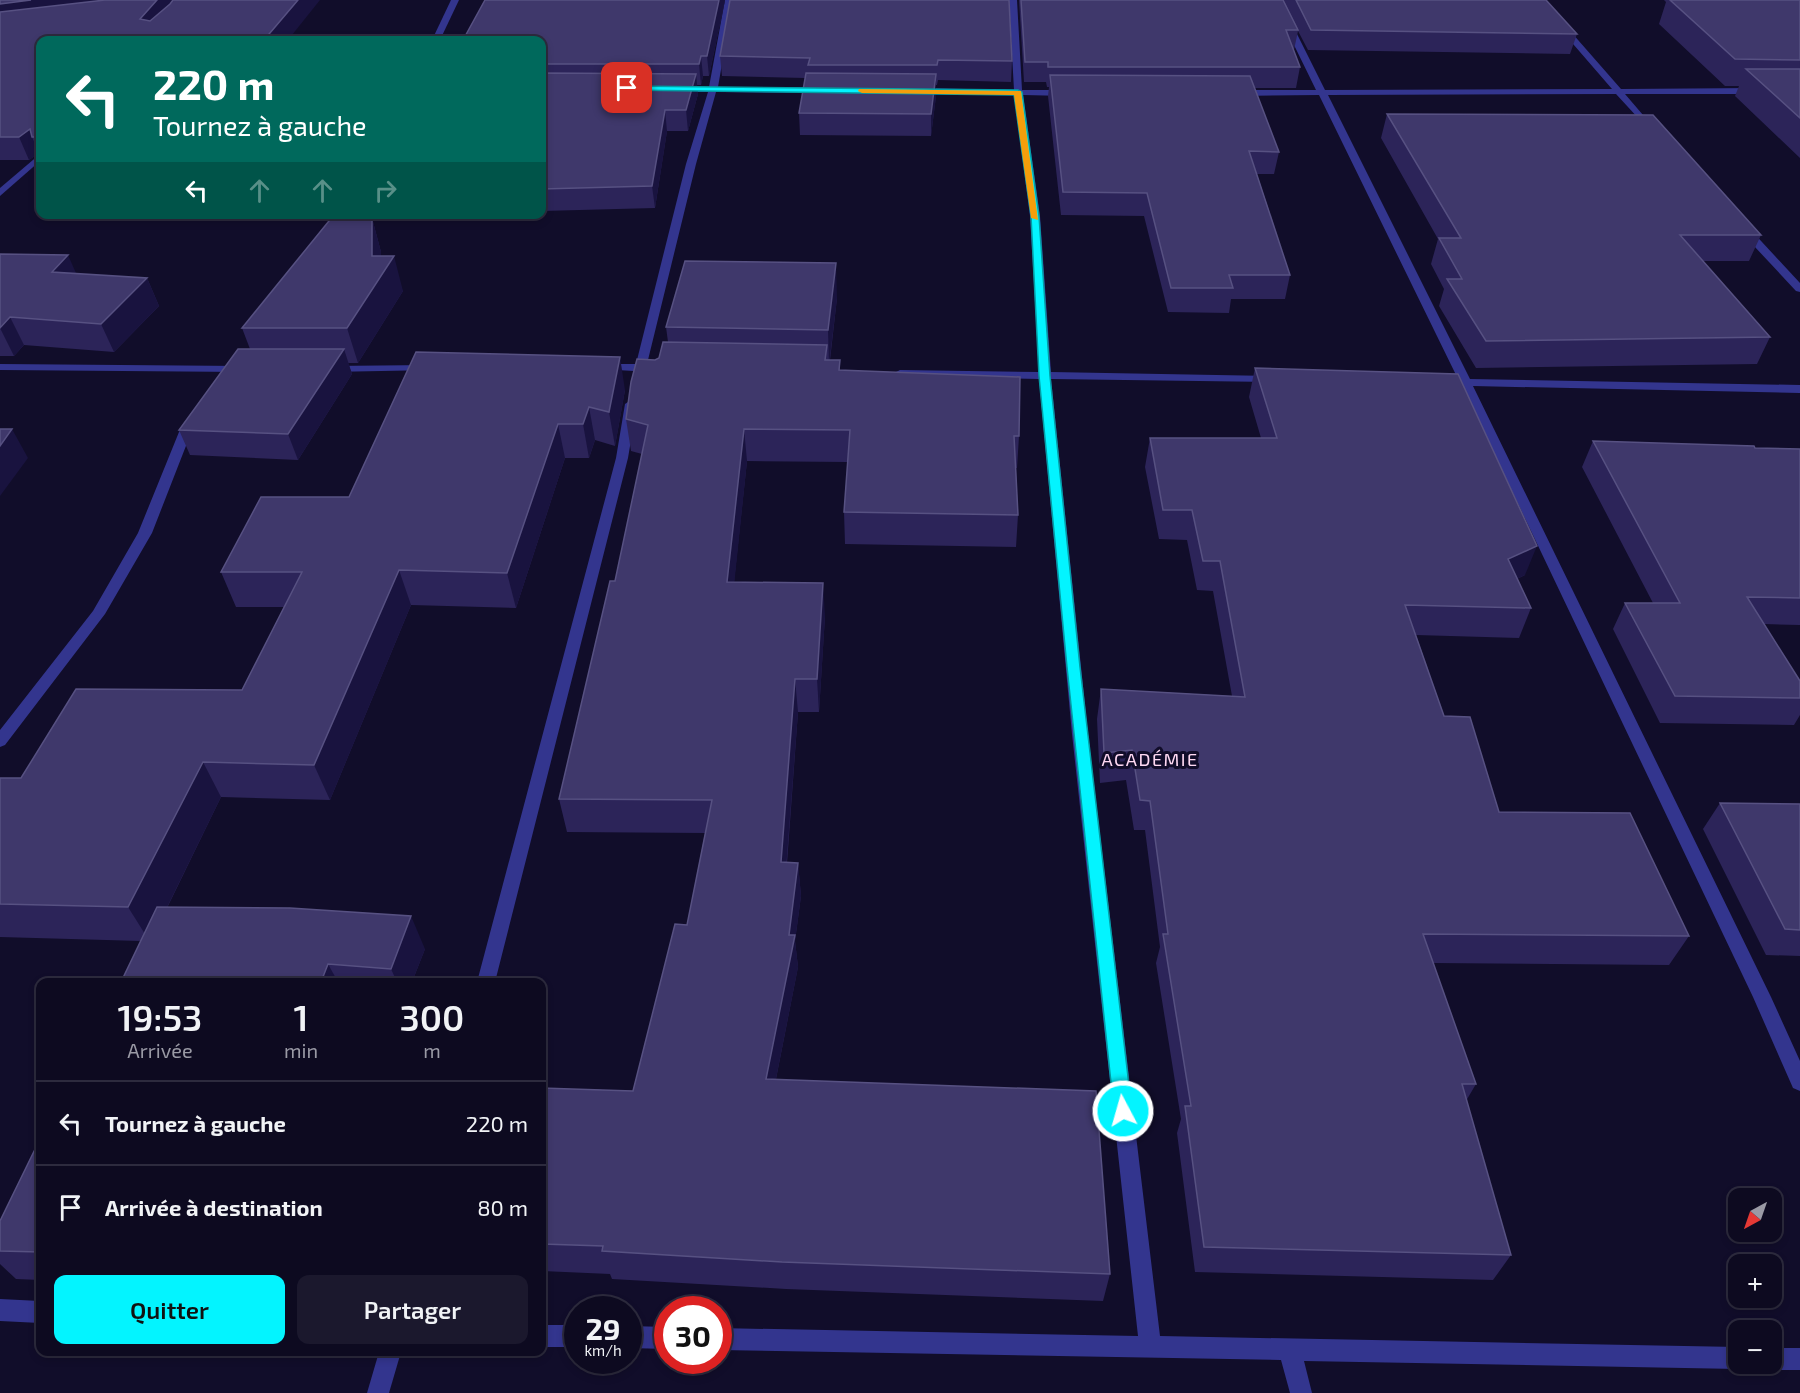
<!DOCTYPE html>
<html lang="fr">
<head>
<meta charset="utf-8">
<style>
  :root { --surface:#0d0a20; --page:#1b182d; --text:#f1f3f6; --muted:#9a9aa5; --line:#2d2b3e; --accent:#03f4ff }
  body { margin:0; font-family:"Exo 2",sans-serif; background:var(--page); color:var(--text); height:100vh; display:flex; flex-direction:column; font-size:22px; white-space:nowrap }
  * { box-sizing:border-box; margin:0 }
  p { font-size:20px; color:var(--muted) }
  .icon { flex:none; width:33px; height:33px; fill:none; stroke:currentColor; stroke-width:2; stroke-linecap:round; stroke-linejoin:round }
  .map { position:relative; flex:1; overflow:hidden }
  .panel { position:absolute; left:36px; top:978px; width:510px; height:378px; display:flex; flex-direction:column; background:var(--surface); border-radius:12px; box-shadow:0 3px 9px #0003,0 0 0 2px var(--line) }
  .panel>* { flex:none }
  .banner { position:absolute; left:36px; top:36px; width:510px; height:183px; border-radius:12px; box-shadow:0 3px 9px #0003,0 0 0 2px var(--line); background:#00695c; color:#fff; overflow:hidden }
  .needle { width:39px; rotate:220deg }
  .controls { position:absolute; left:1728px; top:1188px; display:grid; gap:12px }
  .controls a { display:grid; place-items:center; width:54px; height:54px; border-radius:12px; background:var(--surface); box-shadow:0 3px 9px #0003,0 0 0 2px var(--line); font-size:30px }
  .speed { position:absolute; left:564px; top:1296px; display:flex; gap:12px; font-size:30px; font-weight:700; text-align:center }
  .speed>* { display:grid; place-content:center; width:78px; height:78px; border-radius:50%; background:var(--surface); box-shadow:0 3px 9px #0003,0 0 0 2px var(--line); line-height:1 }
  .speed small { font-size:15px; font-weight:400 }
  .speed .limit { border:9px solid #d22; background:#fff; color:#111 }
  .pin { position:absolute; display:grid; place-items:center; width:51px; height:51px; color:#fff; margin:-26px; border-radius:12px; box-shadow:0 3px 9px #0006 }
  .me { position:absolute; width:66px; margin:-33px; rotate:354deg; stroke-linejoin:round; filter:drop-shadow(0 0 4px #0008) }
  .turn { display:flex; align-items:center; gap:21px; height:126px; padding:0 18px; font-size:27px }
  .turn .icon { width:78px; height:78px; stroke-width:2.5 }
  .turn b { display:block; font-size:42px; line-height:51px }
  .lanes { display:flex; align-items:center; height:57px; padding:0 18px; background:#0003; justify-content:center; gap:30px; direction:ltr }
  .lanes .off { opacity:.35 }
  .eta { display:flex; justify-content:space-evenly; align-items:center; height:102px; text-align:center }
  .eta b { font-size:36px; font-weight:600; line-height:42px }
  .cta { display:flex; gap:12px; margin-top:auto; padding:12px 18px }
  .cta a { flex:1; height:69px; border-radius:12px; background:var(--accent); color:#111; font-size:24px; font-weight:600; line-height:69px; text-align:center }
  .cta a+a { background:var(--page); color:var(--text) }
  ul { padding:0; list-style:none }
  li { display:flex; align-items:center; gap:18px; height:84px; padding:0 18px; border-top:2px solid var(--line) }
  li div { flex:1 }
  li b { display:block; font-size:22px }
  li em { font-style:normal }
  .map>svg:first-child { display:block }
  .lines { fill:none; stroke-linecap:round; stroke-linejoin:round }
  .minor { fill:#33358e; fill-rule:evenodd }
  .wall { fill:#2c2459 }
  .shaded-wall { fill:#19133f }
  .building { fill:#3f386b; stroke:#575182; stroke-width:1.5 }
  .route { fill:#03f4ff; stroke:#029fa6; stroke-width:1.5 }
  .slow { fill:#f59e0b }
  .labels { text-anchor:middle; stroke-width:6; stroke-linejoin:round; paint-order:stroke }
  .neighbourhood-label { font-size:18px; letter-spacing:1.5px; fill:#ffd9f3; stroke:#110d2a }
</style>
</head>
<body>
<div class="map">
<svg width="1800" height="1393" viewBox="0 0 1800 1393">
  <rect width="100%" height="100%" fill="#110d2a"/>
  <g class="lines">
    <g class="minor">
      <polygon points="451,0 459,0 440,40 432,40"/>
      <polygon points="725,0 733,0 718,87 823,87 827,90 823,93 716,92 696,164 647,364 658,366 660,368 654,371 646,371 643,377 639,378 633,375 634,371 599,369 599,365 603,364 636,364 686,164 708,92 679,92 675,89 679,86 709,87"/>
      <polygon points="1009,0 1017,0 1022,90 1066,90 1070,93 1066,96 1023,95 1040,216 1051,372 1272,376 1278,379 1272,382 1051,379 1088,734 1160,1336 1738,1347 1738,1364 1747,1364 1746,1366 1738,1369 1304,1361 1312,1393 1290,1393 1281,1360 718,1350 718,1328 1138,1336 1072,734 1039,379 900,376 894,373 900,370 1039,372 1030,216 1014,95 916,94 912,91 916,88 1014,90"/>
      <polygon points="1272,0 1280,0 1325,90 1612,89 1535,0 1543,0 1621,89 1756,88 1760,91 1756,94 1625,94 1655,129 1651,132 1616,94 1328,95 1470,379 1800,385 1800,393 1473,386 1771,997 1800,1061 1800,1091 1793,1088 1753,997 1462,386 1443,385 1437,382 1443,379 1458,379 1319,95 1237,96 1233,93 1237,90 1316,90"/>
      <polygon points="40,154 40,161 0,196 0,188"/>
      <polygon points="1741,228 1749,228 1800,283 1800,292 1796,291 1741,232"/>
      <polygon points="0,364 243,366 249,369 243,372 0,370"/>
      <polygon points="429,365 433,366 433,370 330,372 324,369 330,366"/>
      <polygon points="631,400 637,404 628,458 495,982 477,982 616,458 625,404"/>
      <polygon points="193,418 199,422 191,433 152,533 105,614 5,745 0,747 0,730 93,611 138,533 179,432 189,419"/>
      <polygon points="0,1299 40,1301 40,1323 0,1321"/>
      <rect x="542" y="1325" width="36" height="22"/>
      <polygon points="628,1326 668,1327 668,1349 628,1348"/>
      <polygon points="1772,1348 1800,1348 1800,1370 1772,1370 1764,1367 1763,1364 1772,1364"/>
      <polygon points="379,1352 401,1352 389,1393 367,1393"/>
    </g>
  </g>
  <g class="wall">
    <polygon points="0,0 320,0 40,40 40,156 39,153 29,160 0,160"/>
    <polygon points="485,0 725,0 709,76 703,76 701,85 697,85 698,94 688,131 667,131 655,208 542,211 542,40 463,40"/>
    <polygon points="1019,0 1546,0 1577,34 1570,54 1308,50 1298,31 1294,50 1293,50 1300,67 1296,88 1254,88 1279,152 1274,174 1257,174 1290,275 1285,299 1231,299 1229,313 1168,312 1144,216 1061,215 1048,96 1049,87 1047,87 1046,82 1024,82"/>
    <polygon points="1664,0 1800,0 1800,158 1735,96 1739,86 1725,86 1659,24 1666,2"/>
    <polygon points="720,56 1012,61 1011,82 938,80 937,85 936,85 936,96 931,136 800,135 799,113 805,78 722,76"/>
    <polygon points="1387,114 1761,235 1749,261 1703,261 1770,337 1757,364 1476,368 1439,306 1444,289 1431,264 1438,239 1381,138"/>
    <polygon points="372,218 381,252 381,256 403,291 358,363 348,363 352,374 298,460 190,455 179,430 250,349 242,328"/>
    <polygon points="0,254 77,274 147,278 159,306 114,352 24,345 14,356 0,356"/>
    <polygon points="837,298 830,360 840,360 840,370 1019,436 1017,468 1016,468 1018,515 1016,547 845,544 844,512 848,462 747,461 734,582 825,616 819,712 798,712 787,863 798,863 801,896 795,941 798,967 776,1079 1110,1274 1103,1301 786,1289 612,1279 610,1274 542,1271 542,1088 633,1091 687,925 705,833 567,832 559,799 615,581 642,454 631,451 626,419 655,360 659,358 668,342 666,327"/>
    <polygon points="1255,368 1525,575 1517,579 1531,608 1519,638 1416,635 1444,716 1499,812 1689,936 1669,965 1433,963 1476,1084 1466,1101 1511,1255 1493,1280 1195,1272 1177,1133 1181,1119 1156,963 1160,947 1145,830 1134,830 1126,780 1100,783 1097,719 1101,689 1232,696 1213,591 1197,590 1187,540 1159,539 1145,467 1150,438 1261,438 1249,397"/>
    <polygon points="625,390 615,446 595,440 589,458 565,458 516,608 411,605 330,800 221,797 167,908 425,949 412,982 121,982 141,941 0,937 0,778 21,778 242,690 284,607 236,607 221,572 349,497"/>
    <polygon points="1593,441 1755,448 1800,449 1800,625 1764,624 1800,681 1800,715 1794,725 1660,723 1613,629 1625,603 1653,603 1582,467"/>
    <polygon points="1720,803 1800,804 1800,956 1766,955 1703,829"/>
    <polygon points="40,1139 40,1280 16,1279 0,1264 0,1221"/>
  </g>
  <g class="shaded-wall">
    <polygon points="31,0 174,0 172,4 168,5 171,14 148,40 0,26 0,4"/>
    <polygon points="298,0 320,0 288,40 264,40"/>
    <polygon points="719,0 725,0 709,76 707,56"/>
    <polygon points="701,56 703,76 701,85 699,64"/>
    <polygon points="696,74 698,94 688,131 686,110"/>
    <polygon points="936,74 936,96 931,136 931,114"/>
    <polygon points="665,110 667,131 655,208 652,186"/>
    <polygon points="30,129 32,137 39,153 29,160 19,137"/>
    <polygon points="372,218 381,252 381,275 394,256 403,291 358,363 347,328 372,256"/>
    <polygon points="68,255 80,282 52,272"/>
    <polygon points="836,263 837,298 829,365 828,330"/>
    <polygon points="147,278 159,306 114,352 101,324"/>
    <polygon points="10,317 24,345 14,356 0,328"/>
    <polygon points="344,349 352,374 298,460 288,434"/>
    <polygon points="620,357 625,390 615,446 609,412"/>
    <polygon points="589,407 595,440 589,458 583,424"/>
    <polygon points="558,424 565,458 516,608 507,573"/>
    <polygon points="12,429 28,458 0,496 0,446"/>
    <polygon points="744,429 747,461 731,615 727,582"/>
    <polygon points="1537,546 1525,575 1496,589 1508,559"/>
    <polygon points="399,570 411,605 330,800 314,765"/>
    <polygon points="823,583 825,616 819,712 817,679"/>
    <polygon points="795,679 798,712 784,895 781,862"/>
    <polygon points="203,762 221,797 150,942 128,907"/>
    <polygon points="798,863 801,896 795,941 798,967 770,1109 766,1079 789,935"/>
    <polygon points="411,916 425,949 412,982 397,982 391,969"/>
    <polygon points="328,964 338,982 321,982"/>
  </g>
  <g class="building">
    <polygon points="0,0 31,0 0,4"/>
    <polygon points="105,0 157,0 140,19 150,21 170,4 173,0 298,0 264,40 40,40 40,137 32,137 30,129 19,137 0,137 0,12"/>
    <polygon points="485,0 719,0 707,56 701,56 699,64 542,64 542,40 443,40 463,40"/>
    <polygon points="730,0 1009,0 1012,61 938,60 937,65 808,65 810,58 720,56"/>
    <polygon points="1021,0 1283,0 1298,30 1286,30 1300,67 1048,67 1048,62 1025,62"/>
    <polygon points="1296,0 1546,0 1577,34 1311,30"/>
    <polygon points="1670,0 1800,0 1800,60 1735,59"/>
    <polygon points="1746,69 1800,69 1800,118"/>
    <polygon points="542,73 696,74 686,110 665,110 652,186 542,189"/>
    <polygon points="806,73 936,74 931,114 799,113"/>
    <polygon points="1050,75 1250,76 1279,152 1249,151 1290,275 1229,275 1233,288 1171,288 1147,193 1063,192"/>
    <polygon points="1387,114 1653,115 1761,235 1680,235 1770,337 1486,341 1447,279 1462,279 1439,238 1461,238"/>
    <polygon points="333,216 372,218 372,256 394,256 347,328 242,328"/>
    <polygon points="0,254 68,255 52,272 147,278 101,324 10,317 0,328"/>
    <polygon points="685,261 836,263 828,330 666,327"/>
    <polygon points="663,342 827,345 825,360 840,360 839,370 1020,377 1019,436 1014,436 1018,515 844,512 850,430 744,429 727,582 823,583 817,679 795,679 781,862 798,863 789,935 795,935 766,1079 1096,1091 1110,1274 782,1262 602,1251 603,1246 542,1244 542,1088 633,1091 675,924 687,925 712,800 559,799 610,581 615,581 648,425 626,419 631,382 637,359 655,360 659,358"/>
    <polygon points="238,349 344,349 288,434 179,430"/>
    <polygon points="416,352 620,357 609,412 589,407 583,424 558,424 507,573 399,570 314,765 203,762 128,907 0,904 0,778 21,778 76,689 242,690 302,572 221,572 261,497 349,497"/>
    <polygon points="1255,368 1458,374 1537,546 1508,559 1531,608 1405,605 1444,716 1470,717 1499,812 1630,813 1689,936 1423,934 1476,1084 1462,1084 1511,1255 1204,1247 1185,1106 1191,1106 1163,934 1168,934 1150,801 1140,800 1132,750 1104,753 1101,689 1245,697 1220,561 1203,561 1192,510 1163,510 1150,438 1277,438"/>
    <polygon points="0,429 12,429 0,446"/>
    <polygon points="1593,441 1754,446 1755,448 1800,449 1800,598 1747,597 1800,681 1800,698 1675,696 1625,603 1680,603"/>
    <polygon points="1720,803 1800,804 1800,930 1785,929"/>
    <polygon points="157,907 290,908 411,916 391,969 328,964 321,982 121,982"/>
    <polygon points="40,1139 40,1252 0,1251 0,1221"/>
  </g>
  <polygon class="route" points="627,86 1018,90 1022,92 1039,216 1050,376 1080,667 1132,1111 1129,1117 1123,1119 1116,1117 1114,1111 1067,667 1039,376 1031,216 1014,95 624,90 624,87"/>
  <polygon class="slow" points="859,89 1021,91 1038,220 1031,218 1014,95 862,93 858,91"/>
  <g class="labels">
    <g class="neighbourhood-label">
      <text x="1150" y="766">ACADÉMIE</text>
    </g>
  </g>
</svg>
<div class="controls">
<a><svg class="needle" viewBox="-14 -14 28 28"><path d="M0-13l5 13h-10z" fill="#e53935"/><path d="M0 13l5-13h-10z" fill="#9a9aa5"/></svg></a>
<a>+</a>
<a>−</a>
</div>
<div class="speed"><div>29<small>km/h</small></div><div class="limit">30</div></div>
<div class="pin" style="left:627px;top:88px;background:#d93025"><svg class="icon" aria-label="arrive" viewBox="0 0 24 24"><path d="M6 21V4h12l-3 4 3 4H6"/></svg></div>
<svg class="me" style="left:1123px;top:1111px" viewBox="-20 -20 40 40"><circle r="17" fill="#03f4ff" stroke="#fff" stroke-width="3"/><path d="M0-11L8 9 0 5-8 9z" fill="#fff"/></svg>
<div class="banner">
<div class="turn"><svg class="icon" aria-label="left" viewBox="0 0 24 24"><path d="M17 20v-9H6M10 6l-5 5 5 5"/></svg><div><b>220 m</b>Tournez à gauche</div></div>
<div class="lanes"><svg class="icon" aria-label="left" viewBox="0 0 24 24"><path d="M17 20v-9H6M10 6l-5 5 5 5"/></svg><svg class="icon off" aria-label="ahead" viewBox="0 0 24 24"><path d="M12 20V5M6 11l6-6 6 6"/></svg><svg class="icon off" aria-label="ahead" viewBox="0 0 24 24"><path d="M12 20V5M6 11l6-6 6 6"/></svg><svg class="icon off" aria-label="right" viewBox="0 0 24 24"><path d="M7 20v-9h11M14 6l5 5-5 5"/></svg></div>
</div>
<section class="panel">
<div class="eta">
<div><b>19:53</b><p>Arrivée</p></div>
<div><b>1</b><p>min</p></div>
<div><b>300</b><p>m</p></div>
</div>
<ul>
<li><svg class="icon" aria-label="left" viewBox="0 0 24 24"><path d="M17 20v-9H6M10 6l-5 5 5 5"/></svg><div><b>Tournez à gauche</b></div><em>220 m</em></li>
<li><svg class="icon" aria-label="arrive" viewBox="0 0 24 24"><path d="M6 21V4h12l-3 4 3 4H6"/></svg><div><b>Arrivée à destination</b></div><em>80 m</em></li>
</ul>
<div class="cta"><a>Quitter</a><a>Partager</a></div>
</section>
</div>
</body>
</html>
